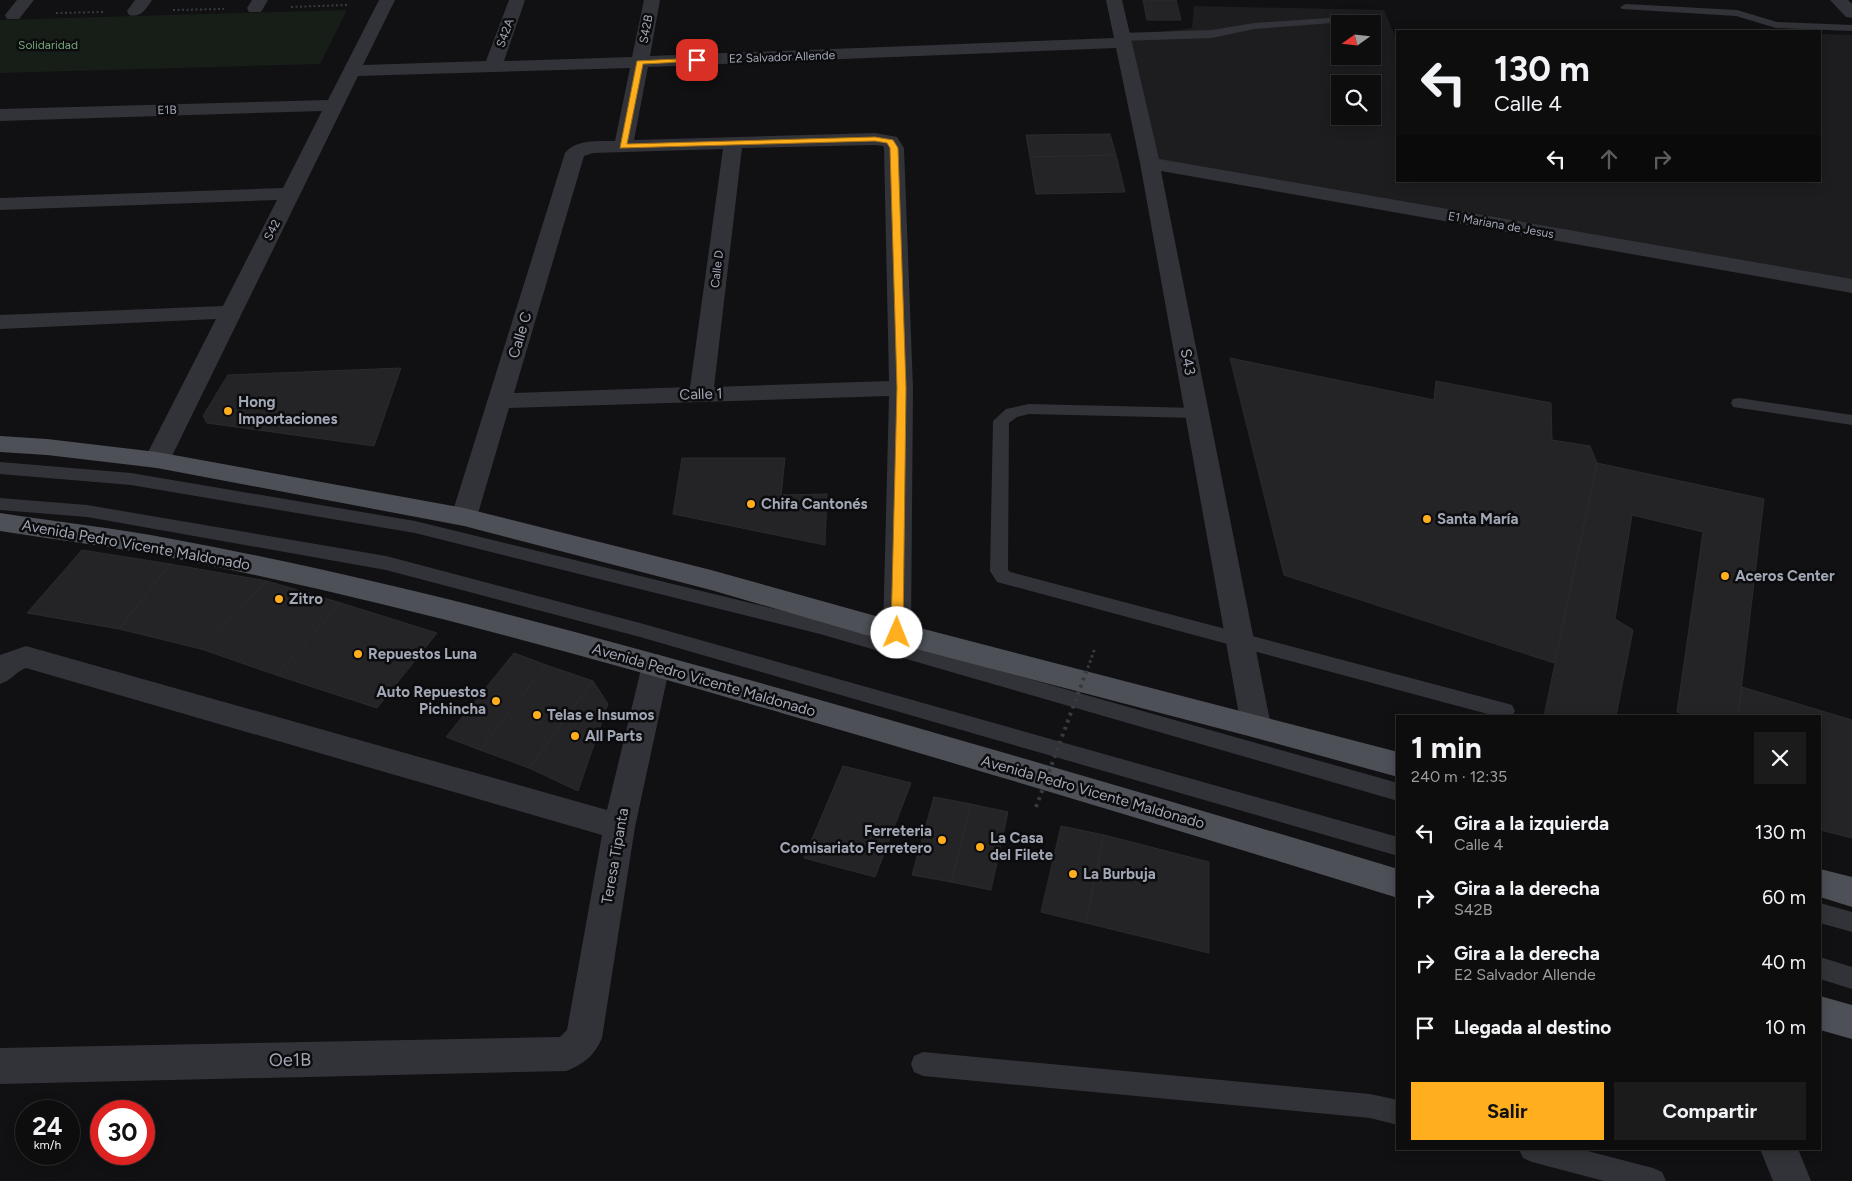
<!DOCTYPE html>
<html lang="es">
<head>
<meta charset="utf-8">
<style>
  :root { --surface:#0d0d0e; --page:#1b1b1c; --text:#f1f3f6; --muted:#9a9c9e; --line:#2d2d2e; --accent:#ffae1d }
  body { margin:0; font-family:Figtree,sans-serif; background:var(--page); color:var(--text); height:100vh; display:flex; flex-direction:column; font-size:19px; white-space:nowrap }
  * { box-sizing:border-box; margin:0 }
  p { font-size:16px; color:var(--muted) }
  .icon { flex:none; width:28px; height:28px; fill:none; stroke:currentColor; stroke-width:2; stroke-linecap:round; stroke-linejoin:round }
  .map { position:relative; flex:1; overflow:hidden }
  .side { position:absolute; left:1396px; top:715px; width:425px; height:435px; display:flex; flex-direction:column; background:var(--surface); border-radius:0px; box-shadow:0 2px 12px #0003,0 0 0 1px var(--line) }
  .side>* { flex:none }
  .guide { position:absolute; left:1396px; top:30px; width:425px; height:152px; border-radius:0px; box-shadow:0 2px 12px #0003,0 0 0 1px var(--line); background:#0d0d0e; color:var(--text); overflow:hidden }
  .needle { width:32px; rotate:255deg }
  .buttons { position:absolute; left:1331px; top:15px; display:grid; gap:10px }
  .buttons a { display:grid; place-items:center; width:50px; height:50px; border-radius:0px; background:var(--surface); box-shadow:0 2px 12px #0003,0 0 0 1px var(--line); font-size:25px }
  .speed { position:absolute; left:15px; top:1100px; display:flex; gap:10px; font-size:25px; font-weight:700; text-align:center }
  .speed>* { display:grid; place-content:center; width:65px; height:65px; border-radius:50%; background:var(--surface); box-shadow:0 2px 12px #0003,0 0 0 1px var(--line); line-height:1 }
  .speed small { font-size:12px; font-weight:400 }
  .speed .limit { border:8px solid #d22; background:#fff; color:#111 }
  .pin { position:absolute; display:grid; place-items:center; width:42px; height:42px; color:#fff; margin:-21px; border-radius:10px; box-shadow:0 2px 8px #0006 }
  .me { position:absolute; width:55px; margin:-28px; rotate:1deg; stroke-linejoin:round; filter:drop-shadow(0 0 4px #0008) }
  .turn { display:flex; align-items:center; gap:18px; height:105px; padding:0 15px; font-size:22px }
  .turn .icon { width:65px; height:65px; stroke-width:2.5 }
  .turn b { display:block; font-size:35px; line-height:42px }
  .lanes { display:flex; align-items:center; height:48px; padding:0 15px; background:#0003; justify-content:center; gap:25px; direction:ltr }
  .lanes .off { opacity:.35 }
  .round { display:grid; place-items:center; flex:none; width:52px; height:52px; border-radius:0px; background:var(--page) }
  .summary { display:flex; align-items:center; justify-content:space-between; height:85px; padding:0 15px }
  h1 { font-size:30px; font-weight:700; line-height:38px }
  .button { display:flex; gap:10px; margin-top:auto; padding:10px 15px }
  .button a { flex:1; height:58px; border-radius:0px; background:var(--accent); color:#111; font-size:20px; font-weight:700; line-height:58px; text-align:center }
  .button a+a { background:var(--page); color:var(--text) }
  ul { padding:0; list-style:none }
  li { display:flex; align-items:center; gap:15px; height:65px; padding:0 15px }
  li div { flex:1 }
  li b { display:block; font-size:19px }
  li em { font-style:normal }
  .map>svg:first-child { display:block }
  .built { fill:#1d1d20; fill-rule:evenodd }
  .green { fill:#171e18 }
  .building { fill:#242427; stroke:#2b2b2f }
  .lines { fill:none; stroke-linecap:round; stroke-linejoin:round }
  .path { stroke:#373a3f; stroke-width:2; stroke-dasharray:2 2.5; stroke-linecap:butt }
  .service { fill:#323338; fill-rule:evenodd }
  .minor { fill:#323338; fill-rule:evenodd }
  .primary { fill:#4d5057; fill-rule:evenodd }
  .path-bridge-far1 { stroke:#373a3f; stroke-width:3; stroke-dasharray:2.5 3; stroke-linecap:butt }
  .path-bridge { stroke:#373a3f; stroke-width:4; stroke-dasharray:3 4.5; stroke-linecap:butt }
  .route { fill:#ffae1d; stroke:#a67113 }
  .poi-dot { fill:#ffae1d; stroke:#0c0c0e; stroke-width:2 }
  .labels { text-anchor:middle; stroke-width:5; stroke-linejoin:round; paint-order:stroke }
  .far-street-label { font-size:12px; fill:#a1a7b5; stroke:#0c0c0e }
  .far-park-label { font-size:12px; fill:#75a277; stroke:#0c0c0e }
  .street-label { font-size:15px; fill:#a1a7b5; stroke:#0c0c0e }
  .poi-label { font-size:15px; font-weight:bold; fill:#a1a7b5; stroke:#0c0c0e; text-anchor:start }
  .near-street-label { font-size:18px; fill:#a1a7b5; stroke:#0c0c0e }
</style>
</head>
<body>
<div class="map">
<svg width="1852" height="1181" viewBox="0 0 1852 1181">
  <rect width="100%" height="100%" fill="#111113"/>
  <path class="built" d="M1194 6 1384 10 1397 40 1398 181H1820V34L1852 35V286L1150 163 1122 37 1192 28ZM1340 24H1372V56H1340ZM1340 84H1372V116H1340Z"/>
  <polygon class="green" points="347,10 320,64 0,73 0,20"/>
  <g class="building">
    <polygon points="1143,0 1176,0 1181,20 1147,20"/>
    <polygon points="1110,134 1116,155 1030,157 1026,135"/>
    <polygon points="1116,155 1125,192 1036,194 1030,157"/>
    <polygon points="1230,358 1434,400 1436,381 1551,403 1552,440 1590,446 1597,463 1554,663 1284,575"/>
    <polygon points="401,368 374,446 207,423 203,416 228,375"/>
    <polygon points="682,458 785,458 781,495 827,494 825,545 673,514"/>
    <polygon points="1597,463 1764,499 1738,716 1691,716 1677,712 1703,532 1632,515 1615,619 1633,630 1616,716 1544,716"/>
    <polygon points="82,550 170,564 119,629 27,613"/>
    <polygon points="170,564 267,581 201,649 119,629"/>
    <polygon points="267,581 341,603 276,675 201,649"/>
    <polygon points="341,603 437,633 377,708 276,675"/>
    <polygon points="514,653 546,665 480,750 446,737"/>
    <polygon points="546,665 593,681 529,768 480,750"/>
    <polygon points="593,681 608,704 578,791 529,768"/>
    <polygon points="1742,687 1852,720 1852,838 1820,830 1820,716 1738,716"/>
    <polygon points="843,766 911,783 875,877 804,858"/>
    <polygon points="934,797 971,804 951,882 912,875"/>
    <polygon points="971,804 1008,812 991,890 951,882"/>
    <polygon points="1061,826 1104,835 1086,923 1041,912"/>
    <polygon points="1104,835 1209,862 1209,953 1086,923"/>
  </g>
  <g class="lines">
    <g class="path">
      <polyline points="291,7 347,5"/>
      <polyline points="173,10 224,9"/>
      <polyline points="56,13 104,12"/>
    </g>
    <g class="service">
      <polygon points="1626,4 1737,10 1777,22 1852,25 1852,31 1776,28 1736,16 1622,9 1620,7"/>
      <polygon points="1342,17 1346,18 1348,20 1346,22 1254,29 1212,38 1122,41 1116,37 1122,33 1212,30 1254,23"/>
      <polygon points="1739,398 1852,415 1852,425 1733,407 1731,403 1733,399"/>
      <polygon points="1029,404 1197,408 1203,409 1205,413 1203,417 1197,418 1029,414 1017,417 1009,423 1008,570 1010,572 1505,703 1512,705 1515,711 1512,716 1495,716 997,582 990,571 993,421 1006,409"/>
      <polygon points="0,462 131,473 415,521 820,620 1398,783 1398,801 820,634 415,533 131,485 0,474"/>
      <polygon points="0,498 87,505 386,556 640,623 1398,837 1398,856 640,637 386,570 87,517 0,510"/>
      <polygon points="1820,903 1852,912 1852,932 1820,923"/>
      <polygon points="1820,957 1852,967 1852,989 1820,979"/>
      <polygon points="923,1052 1370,1094 1398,1100 1398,1125 1370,1118 923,1076 914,1072 911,1064 914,1056"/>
      <polygon points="1519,1149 1580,1149 1653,1168 1662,1172 1666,1181 1604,1181 1532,1162 1523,1158"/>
    </g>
    <g class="minor">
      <polygon points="17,0 34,0 19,19 7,19 5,15"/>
      <path d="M135 0H152C146 9 141 18 129 15L127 11Z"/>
      <polygon points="252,0 268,0 261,12 249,12 247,8"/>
      <path d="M379 0H395L363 65 486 61 509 0H525L504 61 632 57 644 0H660L650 56 1114 38 1106 0H1122L1159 159 1852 279V293L1161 171 1271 726 1267 734 1256 738 1245 734 1241 726 1140 163 1116 48 648 67 634 140 875 133 897 137 904 148 913 388 911 633 907 641 897 644 887 641 883 633 889 396 509 408 477 517 473 523 464 526 455 523 451 517 565 153C575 139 600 141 615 141L630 68 358 76 170 460 166 466 157 468 148 466 144 460 216 319 0 329V315L223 306 277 200 0 210V198L283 188 322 111 0 121V109L328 100ZM875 145 883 146 884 148 889 381 714 387 742 148ZM723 149 690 387 514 393 584 156 593 153Z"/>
      <polygon points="1830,0 1848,0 1852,4 1852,18 1846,17"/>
      <path d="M26 646 607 810 642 665 646 657 656 654 666 657 670 665 635 827 602 1038C594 1056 584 1064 566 1071L0 1084V1048L560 1037 567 1030 602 835 26 668C15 672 11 681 0 684V655Z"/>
      <polygon points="1760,1149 1798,1149 1811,1181 1773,1181"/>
    </g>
    <g class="primary">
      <polygon points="0,436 47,439 157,452 464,508 711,570 897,622 1398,752 1398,777 1256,738 897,644 711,590 464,526 157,468 47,455 0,452"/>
      <path d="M0 513C57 522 115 528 172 539 379 577 583 633 785 690 990 748 1194 808 1398 869V898C1194 835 990 773 785 714 583 655 379 598 172 558 115 547 57 540 0 531Z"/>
      <polygon points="1820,869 1852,877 1852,907 1820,897"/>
      <polygon points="1820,996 1852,1005 1852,1039 1820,1030"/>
    </g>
    <polyline class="path-bridge-far1" points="1086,673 1095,648"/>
    <polyline class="path-bridge" points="1036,807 1086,672"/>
  </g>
  <polygon class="route" points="697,58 700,58 700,61 643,64 627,144 875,137 893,140 898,148 906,388 903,633 901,636 897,637 891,633 897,388 890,148 887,143 875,141 620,148 637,61"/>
  <g class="poi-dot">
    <circle cx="228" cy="411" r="5"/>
    <circle cx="751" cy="504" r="5"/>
    <circle cx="1427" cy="519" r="5"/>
    <circle cx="1725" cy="576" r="5"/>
    <circle cx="279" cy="599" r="5"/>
    <circle cx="358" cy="654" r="5"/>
    <circle cx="496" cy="701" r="5"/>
    <circle cx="537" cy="715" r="5"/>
    <circle cx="575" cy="736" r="5"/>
    <circle cx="942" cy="840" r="5"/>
    <circle cx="980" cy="847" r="5"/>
    <circle cx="1073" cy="874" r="5"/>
  </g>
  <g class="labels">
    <g class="far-street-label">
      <text transform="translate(646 29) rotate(-79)" y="4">S42B</text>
      <text transform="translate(505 33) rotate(-70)" y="4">S42A</text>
      <text transform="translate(782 57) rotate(-2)" y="4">E2 Salvador Allende</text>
      <text transform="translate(167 110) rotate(-2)" y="4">E1B</text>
      <text transform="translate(1501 225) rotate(10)" y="4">E1 Mariana de Jesus</text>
      <text transform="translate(272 230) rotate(-63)" y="4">S42</text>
      <text transform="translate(717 269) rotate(-83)" y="4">Calle D</text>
    </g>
    <g class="far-park-label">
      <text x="48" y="49">Solidaridad</text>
    </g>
    <g class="street-label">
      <text transform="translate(520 335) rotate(-73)" y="5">Calle C</text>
      <text transform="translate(1188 362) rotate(79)" y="5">S43</text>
      <text transform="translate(701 394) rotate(-2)" y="5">Calle 1</text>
      <text transform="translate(136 545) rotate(10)" y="5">Avenida Pedro Vicente Maldonado</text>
      <text transform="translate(704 680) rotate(16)" y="5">Avenida Pedro Vicente Maldonado</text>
      <text transform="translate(1093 792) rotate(16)" y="5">Avenida Pedro Vicente Maldonado</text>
      <text transform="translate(615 856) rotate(-80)" y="5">Teresa Tipanta</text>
    </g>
    <g class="poi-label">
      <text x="238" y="407">Hong<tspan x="238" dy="17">Importaciones</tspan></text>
      <text x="761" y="509">Chifa Cantonés</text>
      <text x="1437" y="524">Santa María</text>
      <text x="1735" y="581">Aceros Center</text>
      <text x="289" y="604">Zitro</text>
      <text x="368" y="659">Repuestos Luna</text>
      <text x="486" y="697" text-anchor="end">Auto Repuestos<tspan x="486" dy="17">Pichincha</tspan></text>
      <text x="547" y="720">Telas e Insumos</text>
      <text x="585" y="741">All Parts</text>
      <text x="932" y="836" text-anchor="end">Ferreteria<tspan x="932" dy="17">Comisariato Ferretero</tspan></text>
      <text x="990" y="843">La Casa<tspan x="990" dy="17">del Filete</tspan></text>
      <text x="1083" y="879">La Burbuja</text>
    </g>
    <g class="near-street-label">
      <text transform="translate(290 1060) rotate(-1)" y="6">Oe1B</text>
    </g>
  </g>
</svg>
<div class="buttons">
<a><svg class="needle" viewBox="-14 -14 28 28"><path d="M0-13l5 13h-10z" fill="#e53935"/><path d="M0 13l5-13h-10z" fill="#9a9c9e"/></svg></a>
<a><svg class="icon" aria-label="search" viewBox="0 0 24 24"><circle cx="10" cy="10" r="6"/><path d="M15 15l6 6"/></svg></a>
</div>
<div class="speed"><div>24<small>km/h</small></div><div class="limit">30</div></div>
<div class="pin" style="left:697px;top:60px;background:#d93025"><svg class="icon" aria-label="arrive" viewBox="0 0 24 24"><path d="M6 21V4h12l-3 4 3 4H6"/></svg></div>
<svg class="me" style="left:897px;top:633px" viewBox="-20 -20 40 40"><circle r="19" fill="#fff"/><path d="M0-13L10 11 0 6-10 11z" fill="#ffae1d"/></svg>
<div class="guide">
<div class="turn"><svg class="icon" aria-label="left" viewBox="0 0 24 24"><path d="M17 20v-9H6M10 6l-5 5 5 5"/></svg><div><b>130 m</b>Calle 4</div></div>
<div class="lanes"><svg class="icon" aria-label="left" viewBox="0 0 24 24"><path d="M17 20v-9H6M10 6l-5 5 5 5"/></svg><svg class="icon off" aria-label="ahead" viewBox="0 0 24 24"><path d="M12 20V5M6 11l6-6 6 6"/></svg><svg class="icon off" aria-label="right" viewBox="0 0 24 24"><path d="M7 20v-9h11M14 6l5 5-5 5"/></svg></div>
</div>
<section class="side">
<div class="summary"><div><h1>1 min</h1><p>240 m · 12:35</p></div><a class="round"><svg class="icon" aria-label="close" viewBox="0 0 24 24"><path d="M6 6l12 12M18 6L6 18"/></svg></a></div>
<ul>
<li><svg class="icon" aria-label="left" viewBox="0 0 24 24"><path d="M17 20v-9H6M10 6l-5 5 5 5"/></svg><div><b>Gira a la izquierda</b><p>Calle 4</p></div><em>130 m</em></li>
<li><svg class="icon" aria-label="right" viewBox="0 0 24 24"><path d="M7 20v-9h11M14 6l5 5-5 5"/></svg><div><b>Gira a la derecha</b><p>S42B</p></div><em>60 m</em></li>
<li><svg class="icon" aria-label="right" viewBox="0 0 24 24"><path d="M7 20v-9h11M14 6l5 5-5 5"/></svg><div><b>Gira a la derecha</b><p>E2 Salvador Allende</p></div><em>40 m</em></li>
<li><svg class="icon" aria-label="arrive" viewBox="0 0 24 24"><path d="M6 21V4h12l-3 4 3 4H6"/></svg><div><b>Llegada al destino</b></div><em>10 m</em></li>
</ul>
<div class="button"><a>Salir</a><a>Compartir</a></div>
</section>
</div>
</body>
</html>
